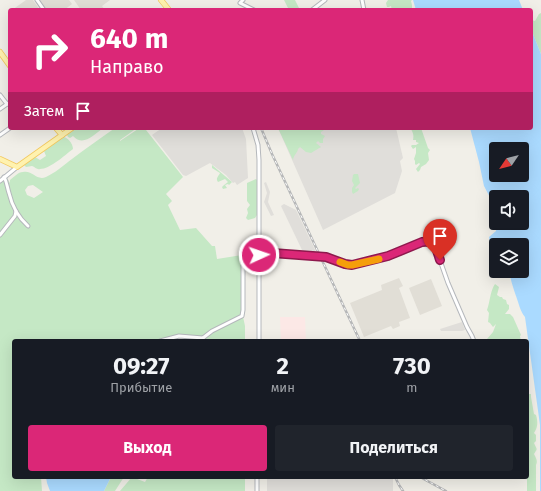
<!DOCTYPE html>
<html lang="ru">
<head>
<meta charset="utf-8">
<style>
  :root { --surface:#171b24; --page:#20242c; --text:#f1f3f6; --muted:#9ea1a6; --accent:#db2777 }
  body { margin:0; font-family:"Fira Sans",sans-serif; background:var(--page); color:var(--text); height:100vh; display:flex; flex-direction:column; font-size:15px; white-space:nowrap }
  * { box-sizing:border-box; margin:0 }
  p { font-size:13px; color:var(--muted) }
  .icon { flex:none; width:22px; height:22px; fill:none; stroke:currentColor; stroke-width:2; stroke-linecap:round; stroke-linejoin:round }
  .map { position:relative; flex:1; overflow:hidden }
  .details { position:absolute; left:12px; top:339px; width:517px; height:140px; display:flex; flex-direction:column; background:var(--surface); border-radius:4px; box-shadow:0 4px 16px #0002 }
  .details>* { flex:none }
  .hud { position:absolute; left:8px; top:8px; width:525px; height:122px; border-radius:4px; box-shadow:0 4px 16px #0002; background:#db2777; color:#fff; overflow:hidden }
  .needle { width:26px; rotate:235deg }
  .buttons { position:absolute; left:489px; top:142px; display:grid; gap:8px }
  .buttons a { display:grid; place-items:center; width:40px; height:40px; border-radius:4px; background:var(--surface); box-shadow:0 4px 16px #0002; font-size:20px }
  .pin { position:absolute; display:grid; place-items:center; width:34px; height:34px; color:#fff; margin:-41px -17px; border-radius:50% 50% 50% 0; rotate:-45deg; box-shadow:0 0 4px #0007 }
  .pin .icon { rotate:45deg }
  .me { position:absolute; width:44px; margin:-22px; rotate:87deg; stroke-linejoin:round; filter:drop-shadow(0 0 3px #0008) }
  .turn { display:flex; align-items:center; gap:14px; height:84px; padding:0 16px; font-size:18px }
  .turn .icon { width:52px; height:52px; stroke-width:2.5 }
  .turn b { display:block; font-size:28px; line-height:34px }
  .then { display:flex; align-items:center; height:38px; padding:0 16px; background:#0003; gap:8px; font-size:15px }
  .eta { display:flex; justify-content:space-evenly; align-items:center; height:68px; text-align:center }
  .eta b { font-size:24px; font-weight:700; line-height:28px }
  .primary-button { display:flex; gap:8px; margin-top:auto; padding:8px 16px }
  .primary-button a { flex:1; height:46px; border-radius:4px; background:var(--accent); color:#fff; font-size:16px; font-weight:700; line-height:46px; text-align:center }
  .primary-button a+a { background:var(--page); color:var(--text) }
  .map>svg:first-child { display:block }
  .industrial { fill:#e0deda }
  .education { fill:#e1ded6 }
  .medical { fill:#fce8e6 }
  .green { fill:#c5e8c5; fill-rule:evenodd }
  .water { fill:#aadaff; fill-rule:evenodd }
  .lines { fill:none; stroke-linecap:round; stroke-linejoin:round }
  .minor-casing { stroke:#b5b8bc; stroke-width:5 }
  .major-casing { stroke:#f2c960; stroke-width:6 }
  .minor { stroke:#fff; stroke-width:3 }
  .major { stroke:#fff2af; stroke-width:4.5 }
  .rail-casing { stroke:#b6b7b8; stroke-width:2.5 }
  .rail { stroke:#fff; stroke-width:1; stroke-dasharray:3; stroke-linecap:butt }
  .route-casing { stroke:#8e194d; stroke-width:10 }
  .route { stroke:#db2777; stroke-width:7 }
  .slow { stroke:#f59e0b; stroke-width:7 }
</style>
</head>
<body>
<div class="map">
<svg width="541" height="491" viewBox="0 0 541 491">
  <rect width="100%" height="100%" fill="#f1efe8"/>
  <g class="industrial">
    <polygon points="162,128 242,128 246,139 248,178 237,185 235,182 233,183 226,175 210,163 186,176 183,175 152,135"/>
    <polygon points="278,128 396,128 403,158 400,161 402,171 395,193 323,230"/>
    <polygon points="266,182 270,192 268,202 274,215 271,216 264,202 267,193 264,183"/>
    <polygon points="284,204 296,210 316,252 303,252 281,206"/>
    <polygon points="462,322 465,330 462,331 441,331 440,329"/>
    <rect x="267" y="477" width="126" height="14"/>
  </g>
  <g class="education">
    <polygon points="26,0 33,0 40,10 12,10"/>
    <polygon points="39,0 69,0 72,4 64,10 47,10"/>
    <polygon points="74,0 110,0 102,6 105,10 81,10"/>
    <polygon points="399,278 403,286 399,288 410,318 399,322 400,326 393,329 391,326 364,337 350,303 382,290 381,285"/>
    <polygon points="431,279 442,306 420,315 409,288"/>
  </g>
  <polygon class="medical" points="280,317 305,317 306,341 281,341"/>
  <g class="green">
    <polygon points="284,0 295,0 300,10 289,10"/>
    <polygon points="388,0 412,0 411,1 412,5 412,8 415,10 392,10 391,6 389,7 387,7 386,3"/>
    <polygon points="541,13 541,54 531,29 531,18 532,20 535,21 539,14"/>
    <path d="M76 128H103C94 135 83 147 73 136L70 138 68 137 67 135Z"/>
    <path d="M115 128H137L120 140V141L138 129 146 130 183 177 166 194 172 201 168 205 180 230 196 228 212 246H215L217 259 242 255V312L245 326V341H198L199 339 179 338 164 341H14V477H41L42 491H0V183L7 178 10 183V180C14 177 18 172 23 172 33 170 36 181 46 177 55 173 64 165 72 159 86 148 101 138 115 128ZM33 185 43 192 34 198 27 195 25 190 28 186Z"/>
    <path d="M278 128H323L324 130 321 132V134L325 136 323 139V143H320L318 141 316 143 321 147 311 153 306 152 300 147 298 149C297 154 294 154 293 160Z"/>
    <path d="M410 128H421L428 148 430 150 428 153 429 160 426 164 421 167 420 170 418 172 416 169 420 164 419 163 416 165 415 164V161L414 159 416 153V147L413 149 411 146 412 145H416L419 143 416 142V140H413C414 135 413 132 410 128Z"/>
    <path d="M63 137C68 137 73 144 73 149 65 155 50 169 40 169 37 170 35 167 32 166L26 167 24 165 35 157 40 160 46 156 44 151Z"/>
    <path d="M212 165 225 176 232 182 229 185 228 184 225 185 227 188 223 189 222 187 224 185 228 182 225 179 218 182C215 178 219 176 220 173L212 168Z"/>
    <polygon points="354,174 358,174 360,183 355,188 356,189 358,188 359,189 358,191 353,194 352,192 352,188 354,185 352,181 353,175"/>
    <polygon points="256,179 257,180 257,215 255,218 248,220 246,218 248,213 247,209 250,205 247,201 247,183"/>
    <path d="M495 284 499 287 497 295 500 297H502L503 299 506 300 507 304 509 305V309L505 314H510L513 317 521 335 520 336 521 341H489L487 339 493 332 496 324 493 327 490 323 488 322 489 313 487 310C490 302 490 291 495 284Z"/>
    <path d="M527 389 528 391V394H531V397L534 414 536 415C538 422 538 427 534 433L536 435V441L534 443C537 450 538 448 534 454 536 458 538 461 536 465V491H527Z"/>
    <polygon points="111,477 124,477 115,491 104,491"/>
    <polygon points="132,477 145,482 148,477 245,477 245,491 120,491"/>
  </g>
  <g class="water">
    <polygon points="413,0 519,0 523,10 416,10"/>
    <path d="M531 29 541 54V491H540V425L525 317C520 311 519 304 516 296 513 287 511 281 509 271H522V245H496V248L490 244 489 237 496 231 494 205 484 186 479 162 470 128H531ZM496 149H522V175H496ZM496 197H522V223H496Z"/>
    <polygon points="46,477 111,477 104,491 50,491 47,483"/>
  </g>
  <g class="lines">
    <g class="minor-casing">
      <g id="minor">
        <polyline points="37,0 44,10"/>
        <polyline points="243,0 240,3 254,10"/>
        <polyline points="362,0 364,10"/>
        <polyline points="312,10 325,0"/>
        <polyline points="0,95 7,104"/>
        <polyline points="0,109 10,102"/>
        <polyline points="253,128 258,145 259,160 259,341"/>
        <polyline points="0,135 10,128"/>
        <path d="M4 177C7 182 7 187 9 193 12 206 18 217 28 226"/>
        <polyline points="0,181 17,167"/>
        <polyline points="0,235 15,216 16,211"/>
        <polyline points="259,252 326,257 345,264 352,265 386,257 421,243 430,242 433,243 436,249 448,283 467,327 472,336 474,341"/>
        <polyline points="160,341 179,336 203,338"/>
        <polyline points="199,341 212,331 242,316 243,310 243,255 259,255"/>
        <polyline points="257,491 257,477"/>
      </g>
    </g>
    <g class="major-casing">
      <g id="major">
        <polyline points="161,0 169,10"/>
        <polyline points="0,52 10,66"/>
        <polyline points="56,128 62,135"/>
        <polyline points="0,159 17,167 72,128"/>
      </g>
    </g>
    <use href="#minor" class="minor"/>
    <use href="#major" class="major"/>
    <g class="rail-casing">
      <g id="rail">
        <polyline points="261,128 272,154 360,341"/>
        <polyline points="395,477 399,485 403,491"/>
        <polyline points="420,477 446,491"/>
      </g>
    </g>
    <use href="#rail" class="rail"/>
  </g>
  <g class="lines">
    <g class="route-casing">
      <path id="route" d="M259 255V252L326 257 345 264 352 265 388 256 422 242C436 240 436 248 440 260"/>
    </g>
    <use href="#route" class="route"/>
    <polyline class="slow" points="340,262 348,265 352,265 379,259"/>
  </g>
</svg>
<div class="buttons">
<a><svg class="needle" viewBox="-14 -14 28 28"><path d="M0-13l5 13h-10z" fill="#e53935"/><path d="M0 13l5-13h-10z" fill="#9ea1a6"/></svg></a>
<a><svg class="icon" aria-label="sound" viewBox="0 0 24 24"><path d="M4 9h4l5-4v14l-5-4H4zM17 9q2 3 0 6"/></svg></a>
<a><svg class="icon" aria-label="layers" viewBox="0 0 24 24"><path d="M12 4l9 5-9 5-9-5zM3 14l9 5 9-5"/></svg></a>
</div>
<div class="pin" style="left:440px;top:260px;background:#d93025"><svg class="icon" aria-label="arrive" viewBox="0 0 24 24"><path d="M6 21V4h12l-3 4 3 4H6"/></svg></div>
<svg class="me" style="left:259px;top:255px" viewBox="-20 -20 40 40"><circle r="17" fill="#db2777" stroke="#fff" stroke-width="3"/><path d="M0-11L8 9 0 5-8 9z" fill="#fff"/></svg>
<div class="hud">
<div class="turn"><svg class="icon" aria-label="right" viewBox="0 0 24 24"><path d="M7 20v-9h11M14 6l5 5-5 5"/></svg><div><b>640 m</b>Направо</div></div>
<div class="then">Затем<svg class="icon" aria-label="arrive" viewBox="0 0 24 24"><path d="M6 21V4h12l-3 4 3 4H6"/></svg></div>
</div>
<section class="details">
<div class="eta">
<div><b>09:27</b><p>Прибытие</p></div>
<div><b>2</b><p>мин</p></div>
<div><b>730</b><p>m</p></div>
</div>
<div class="primary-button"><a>Выход</a><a>Поделиться</a></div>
</section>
</div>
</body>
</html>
